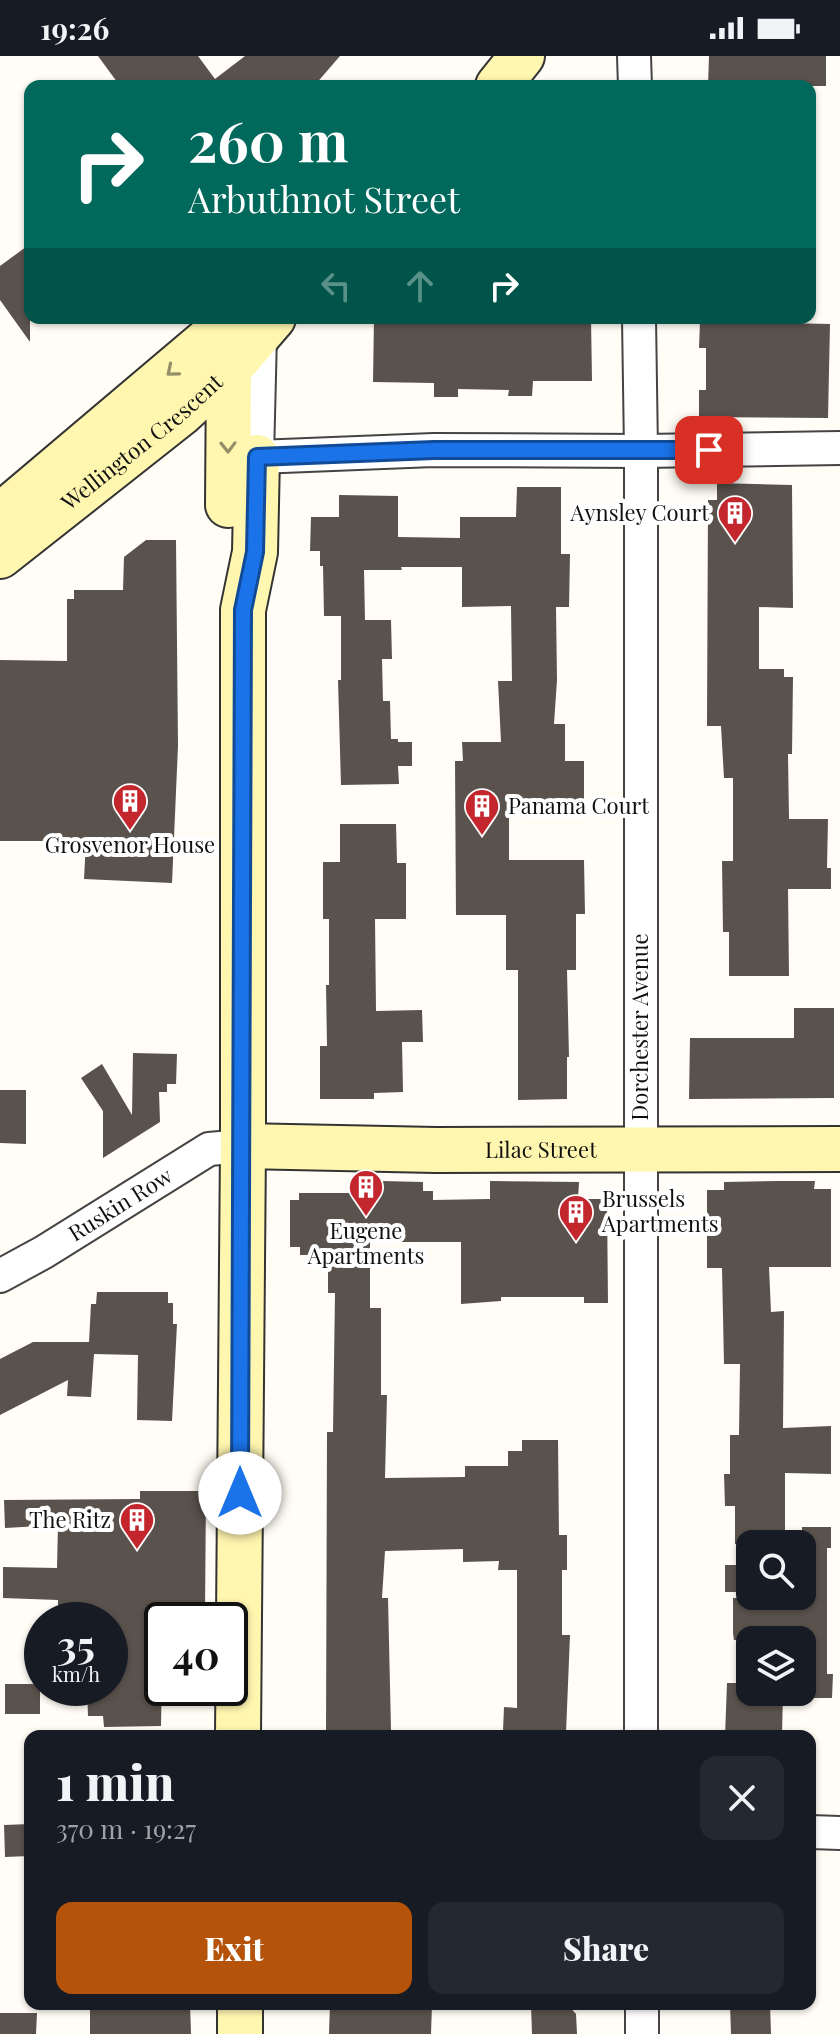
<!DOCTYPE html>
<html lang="en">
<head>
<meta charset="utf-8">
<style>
  :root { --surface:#171b24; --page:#242831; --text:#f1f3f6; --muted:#9ea1a6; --accent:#b45309 }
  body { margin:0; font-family:"Playfair Display",serif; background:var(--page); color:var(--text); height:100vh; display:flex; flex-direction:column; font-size:30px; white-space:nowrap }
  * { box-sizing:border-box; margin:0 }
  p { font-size:26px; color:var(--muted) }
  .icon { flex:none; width:44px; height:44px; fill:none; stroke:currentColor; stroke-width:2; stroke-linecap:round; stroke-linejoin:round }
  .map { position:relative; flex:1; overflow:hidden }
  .sheet { position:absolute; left:24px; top:1674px; width:792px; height:280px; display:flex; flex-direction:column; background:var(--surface); border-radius:16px; box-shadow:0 2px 6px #0004 }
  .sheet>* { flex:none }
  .top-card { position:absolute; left:24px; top:24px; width:792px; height:244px; border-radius:16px; box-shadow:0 2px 6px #0004; background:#00695c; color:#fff; overflow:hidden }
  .fabs { position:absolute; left:736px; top:1474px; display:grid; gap:16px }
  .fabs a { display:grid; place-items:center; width:80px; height:80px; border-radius:16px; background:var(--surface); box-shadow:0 2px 6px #0004; font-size:40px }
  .speed { position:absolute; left:24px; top:1546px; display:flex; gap:16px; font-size:40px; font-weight:700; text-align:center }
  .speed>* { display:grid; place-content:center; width:104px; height:104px; border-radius:50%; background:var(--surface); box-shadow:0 2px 6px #0004; line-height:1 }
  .speed small { font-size:20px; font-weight:400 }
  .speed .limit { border:4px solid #111; border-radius:12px; background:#fff; color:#111 }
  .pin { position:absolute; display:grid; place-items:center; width:68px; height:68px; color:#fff; margin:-34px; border-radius:16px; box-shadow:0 4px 12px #0006 }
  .me { position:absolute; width:88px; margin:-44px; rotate:0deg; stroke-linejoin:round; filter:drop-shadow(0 0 6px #0008) }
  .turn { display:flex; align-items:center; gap:28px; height:168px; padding:0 32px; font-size:36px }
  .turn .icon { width:104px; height:104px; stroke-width:2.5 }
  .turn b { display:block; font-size:56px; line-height:68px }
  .lanes { display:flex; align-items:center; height:76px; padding:0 32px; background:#0003; justify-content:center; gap:40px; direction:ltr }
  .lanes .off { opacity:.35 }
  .round { display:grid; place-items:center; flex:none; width:84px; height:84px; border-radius:16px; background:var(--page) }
  .summary { display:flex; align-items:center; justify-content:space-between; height:136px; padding:0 32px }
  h1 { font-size:48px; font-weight:800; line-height:60px }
  .primary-button { display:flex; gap:16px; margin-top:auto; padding:16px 32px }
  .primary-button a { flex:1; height:92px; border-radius:16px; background:var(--accent); color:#fff; font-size:32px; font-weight:800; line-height:92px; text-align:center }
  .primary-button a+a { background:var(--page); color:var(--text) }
  .status { display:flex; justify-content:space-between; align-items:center; height:56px; padding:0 40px; background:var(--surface); direction:ltr }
  .status svg { height:22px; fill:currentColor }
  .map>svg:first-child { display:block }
  .building { fill:#5a524d }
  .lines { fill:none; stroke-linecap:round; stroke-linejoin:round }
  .street-casing { stroke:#444; stroke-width:36 }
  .secondary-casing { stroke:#333; stroke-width:48 }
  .street { stroke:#fff; stroke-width:32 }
  .secondary { stroke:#fff6b0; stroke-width:44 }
  .oneway { stroke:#948f68 }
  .route-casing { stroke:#114b97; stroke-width:20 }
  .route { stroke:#1a73e8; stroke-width:14 }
  .labels { text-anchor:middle; stroke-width:8; stroke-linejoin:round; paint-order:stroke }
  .street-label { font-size:22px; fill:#111; stroke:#fff }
  .poi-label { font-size:22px; fill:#111; stroke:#fff; text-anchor:end }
</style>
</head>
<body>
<div class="status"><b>19:26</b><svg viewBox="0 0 49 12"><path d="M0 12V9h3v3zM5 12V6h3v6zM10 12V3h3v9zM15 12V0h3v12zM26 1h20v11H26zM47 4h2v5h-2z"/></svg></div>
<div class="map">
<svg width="840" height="1978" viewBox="0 0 840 1978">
  <rect width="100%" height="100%" fill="#fffdf5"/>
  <g class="building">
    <polygon points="98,0 198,0 215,23 245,0 340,0 314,30 120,30"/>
    <polygon points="709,0 826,0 826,30 708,30"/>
    <polygon points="30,188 30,286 0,244 0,210"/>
    <polygon points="374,262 591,262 592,325 533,325 532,340 508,340 509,334 458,333 458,341 434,341 434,327 373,326"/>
    <polygon points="700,265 830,268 828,362 699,361 699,334 706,334 706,292 699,292"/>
    <polygon points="717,427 792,429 793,552 759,551 759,613 784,613 784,621 793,621 792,698 788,698 789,763 828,763 827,812 831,812 831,833 788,833 789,920 729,920 729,876 723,876 722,805 733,805 733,722 724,722 721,670 707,670 708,444 717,444"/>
    <polygon points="517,431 561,431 561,498 570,498 569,551 556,551 557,624 554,668 565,668 565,705 584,705 584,758 509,759 509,804 584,804 585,858 576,858 576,914 567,914 569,1001 567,1001 567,1043 518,1044 518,914 506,914 506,859 456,859 455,705 463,705 462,686 501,686 498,625 512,625 511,550 462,551 462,511 401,511 402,514 364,514 365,564 391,564 392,603 382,603 383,645 390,645 391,683 398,683 398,686 412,686 412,710 398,710 399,728 341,729 338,624 341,624 341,560 324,560 323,510 320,510 320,495 310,495 311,461 339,461 339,439 398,440 398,481 460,482 460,461 516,461"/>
    <polygon points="146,484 176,484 178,690 172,827 84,823 86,785 0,785 0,604 67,605 67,543 74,543 74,534 123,534 124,501"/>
    <polygon points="340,768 396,768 397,807 406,807 406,863 375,863 376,955 422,954 423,986 402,986 403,1036 374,1037 374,1043 320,1043 320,990 327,990 326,929 329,929 329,863 323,863 323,806 340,806"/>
    <polygon points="794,952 834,952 834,1042 689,1043 690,982 794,982"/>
    <polygon points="133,997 177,998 176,1028 167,1028 167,1036 159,1036 160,1066 103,1102 103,1055 81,1022 102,1008 132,1059"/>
    <polygon points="0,1034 26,1034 26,1088 0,1087"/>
    <polygon points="490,1125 579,1126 578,1143 607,1143 608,1247 584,1247 584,1241 501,1241 501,1245 461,1248 461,1186 370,1186 370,1252 381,1252 381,1339 387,1339 385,1422 465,1421 465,1410 508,1410 508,1395 522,1395 522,1384 558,1384 559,1479 567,1479 567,1514 562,1514 562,1579 570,1579 566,1677 503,1675 504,1651 517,1652 517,1514 498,1514 499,1505 463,1506 463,1493 385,1495 382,1542 388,1542 391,1674 375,1674 376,1680 326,1680 327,1376 333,1376 335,1237 328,1237 328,1199 300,1199 300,1191 290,1191 290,1144 299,1144 299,1137 354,1137 354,1126 382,1125 423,1126 423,1135 433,1135 433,1144 490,1143"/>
    <polygon points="781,1125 815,1125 814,1133 831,1133 831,1211 769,1211 771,1256 784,1255 783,1372 831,1370 831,1418 785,1417 785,1488 735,1488 735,1450 725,1450 724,1418 730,1418 730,1379 739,1379 740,1308 724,1308 722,1212 707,1212 707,1134 724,1134 724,1126"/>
    <polygon points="97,1236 168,1236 168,1247 173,1247 173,1268 177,1268 172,1365 137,1364 138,1299 94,1298 91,1341 67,1340 68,1324 0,1359 0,1303 33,1286 89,1286 91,1248 96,1248"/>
    <polygon points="140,1435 206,1435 205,1557 163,1557 161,1670 104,1671 103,1660 88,1660 87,1632 110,1632 110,1564 89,1564 89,1556 77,1556 77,1549 58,1549 58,1544 3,1542 3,1511 57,1512 58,1469 5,1472 4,1444 140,1443"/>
    <polygon points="802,1471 831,1471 831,1492 827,1492 827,1618 833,1618 832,1642 802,1642 802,1584 734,1584 733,1577 733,1542 802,1542"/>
    <rect x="725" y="1509" width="25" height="27"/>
    <polygon points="727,1627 750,1627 750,1636 783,1636 782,1680 725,1680"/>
    <rect x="5" y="1628" width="35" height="30"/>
    <polygon points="30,1768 30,1800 5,1801 4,1769"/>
    <polygon points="90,1948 190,1948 191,1978 90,1978"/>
    <polygon points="330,1948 432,1948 431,1978 329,1978"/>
    <polygon points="531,1948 567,1948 576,1958 577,1978 532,1978"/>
    <polygon points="730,1948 770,1948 771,1978 731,1978"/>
    <polygon points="0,1957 37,1957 36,1978 0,1978"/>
  </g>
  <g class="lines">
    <g class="street-casing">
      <g id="street">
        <polyline points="634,0 635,30"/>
        <polyline points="639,262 641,395 641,1680"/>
        <polyline points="260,279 257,401 434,394 641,395 840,392"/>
        <path id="s1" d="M0 1220 44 1196 209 1093 243 1090"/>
        <polyline points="810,1776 840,1777"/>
        <polyline points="642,1948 642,1978"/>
      </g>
    </g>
    <g class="secondary-casing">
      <g id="secondary">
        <polyline points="498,30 522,0"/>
        <polyline points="228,449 229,313"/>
        <polyline points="0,460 234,262"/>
        <path id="s2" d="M0 500 180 358 229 313 273 262"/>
        <path id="s3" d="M243 1090 436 1094 840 1093"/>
        <polyline points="238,1680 243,1090 243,554 255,496 257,401"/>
        <polyline points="240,1948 240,1978"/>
      </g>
    </g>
    <use href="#street" class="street"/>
    <use href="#secondary" class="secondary"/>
  </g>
  <defs><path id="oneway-chevron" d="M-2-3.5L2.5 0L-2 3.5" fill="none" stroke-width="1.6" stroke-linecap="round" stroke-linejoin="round" transform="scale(2)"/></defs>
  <g class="oneway">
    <use href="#oneway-chevron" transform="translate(172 315) rotate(140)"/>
    <use href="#oneway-chevron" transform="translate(228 391) rotate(89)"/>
  </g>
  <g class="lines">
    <g class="route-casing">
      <polyline id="route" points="240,1437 243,554 255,496 257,401 434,394 709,394"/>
    </g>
    <use href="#route" class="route"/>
  </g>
  <defs>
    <g id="building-pin" transform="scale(1.8)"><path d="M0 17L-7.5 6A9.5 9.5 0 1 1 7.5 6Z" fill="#c4262e" stroke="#fff"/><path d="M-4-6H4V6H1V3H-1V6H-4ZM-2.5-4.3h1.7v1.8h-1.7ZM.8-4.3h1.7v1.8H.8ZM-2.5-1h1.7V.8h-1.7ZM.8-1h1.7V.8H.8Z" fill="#fff"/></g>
  </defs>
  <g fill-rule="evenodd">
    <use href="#building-pin" x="735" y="457"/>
    <use href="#building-pin" x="130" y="745"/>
    <use href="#building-pin" x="482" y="750"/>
    <use href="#building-pin" x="366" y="1131"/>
    <use href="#building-pin" x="576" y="1156"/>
    <use href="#building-pin" x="137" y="1464"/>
  </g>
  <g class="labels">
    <g class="street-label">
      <text dy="8" stroke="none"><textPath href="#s2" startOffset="182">Wellington Crescent</textPath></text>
      <text transform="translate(640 971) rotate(-90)" y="8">Dorchester Avenue</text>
      <text dy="8" stroke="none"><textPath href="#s3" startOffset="298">Lilac Street</textPath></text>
      <text dy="8" stroke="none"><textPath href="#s1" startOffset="140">Ruskin Row</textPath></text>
    </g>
    <g class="poi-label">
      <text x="709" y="465">Aynsley Court</text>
      <text x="508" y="758" text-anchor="start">Panama Court</text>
      <text x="130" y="797" text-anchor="middle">Grosvenor House</text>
      <text x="602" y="1151" text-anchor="start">Brussels<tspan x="602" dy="25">Apartments</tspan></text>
      <text x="366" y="1183" text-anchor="middle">Eugene<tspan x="366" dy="25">Apartments</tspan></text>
      <text x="111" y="1472">The Ritz</text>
    </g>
  </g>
</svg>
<div class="fabs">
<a><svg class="icon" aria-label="search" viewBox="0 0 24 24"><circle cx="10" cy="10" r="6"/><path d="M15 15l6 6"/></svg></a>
<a><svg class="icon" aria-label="layers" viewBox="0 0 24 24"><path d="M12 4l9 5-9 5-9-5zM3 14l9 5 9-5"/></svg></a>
</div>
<div class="speed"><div>35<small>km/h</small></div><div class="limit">40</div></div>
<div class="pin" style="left:709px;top:394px;background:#d93025"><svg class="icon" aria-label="arrive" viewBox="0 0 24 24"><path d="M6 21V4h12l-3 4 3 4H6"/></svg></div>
<svg class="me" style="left:240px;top:1437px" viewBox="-20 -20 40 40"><circle r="19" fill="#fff"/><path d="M0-13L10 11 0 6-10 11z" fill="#1a73e8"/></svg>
<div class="top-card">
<div class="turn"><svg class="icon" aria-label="right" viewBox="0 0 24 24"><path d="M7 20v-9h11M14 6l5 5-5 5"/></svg><div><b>260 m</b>Arbuthnot Street</div></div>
<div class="lanes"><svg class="icon off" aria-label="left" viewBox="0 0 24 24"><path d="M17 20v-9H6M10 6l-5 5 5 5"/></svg><svg class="icon off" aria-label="ahead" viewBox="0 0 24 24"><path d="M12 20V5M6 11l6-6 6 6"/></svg><svg class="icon" aria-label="right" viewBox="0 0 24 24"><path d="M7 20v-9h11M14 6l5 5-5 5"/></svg></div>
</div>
<section class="sheet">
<div class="summary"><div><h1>1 min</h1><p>370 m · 19:27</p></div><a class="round"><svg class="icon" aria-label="close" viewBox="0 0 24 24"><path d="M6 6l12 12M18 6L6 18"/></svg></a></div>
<div class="primary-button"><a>Exit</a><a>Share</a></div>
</section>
</div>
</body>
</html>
